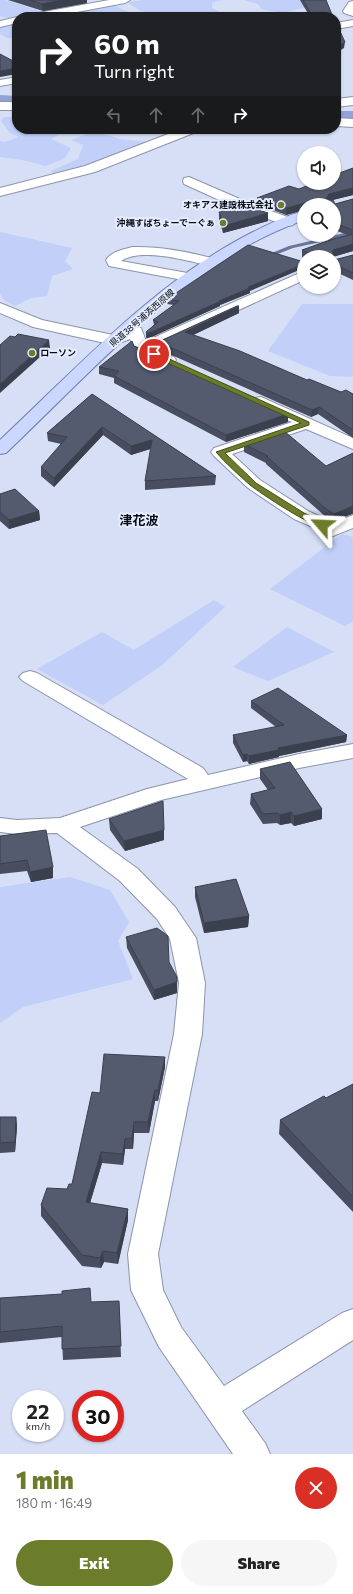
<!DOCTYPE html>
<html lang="en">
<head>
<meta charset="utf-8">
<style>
  :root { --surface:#fff; --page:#f6f6f6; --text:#222; --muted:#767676; --accent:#6b7c2b }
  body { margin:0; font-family:Commissioner,"Noto Sans JP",sans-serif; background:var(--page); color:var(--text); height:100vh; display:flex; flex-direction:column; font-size:15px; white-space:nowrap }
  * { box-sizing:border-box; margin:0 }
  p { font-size:13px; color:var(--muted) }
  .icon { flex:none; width:22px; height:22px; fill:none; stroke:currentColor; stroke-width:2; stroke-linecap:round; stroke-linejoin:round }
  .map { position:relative; height:1454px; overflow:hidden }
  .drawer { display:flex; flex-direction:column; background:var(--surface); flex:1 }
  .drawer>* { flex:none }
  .banner { position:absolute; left:12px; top:12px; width:329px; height:122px; border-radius:16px; box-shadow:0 1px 3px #0004; background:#202124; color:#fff; overflow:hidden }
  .fabs { position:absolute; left:297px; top:146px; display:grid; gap:8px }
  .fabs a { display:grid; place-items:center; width:44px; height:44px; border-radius:50%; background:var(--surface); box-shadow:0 1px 3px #0004; font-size:20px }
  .speed { position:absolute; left:12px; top:1390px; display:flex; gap:8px; font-size:20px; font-weight:700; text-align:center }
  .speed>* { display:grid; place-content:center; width:52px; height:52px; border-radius:50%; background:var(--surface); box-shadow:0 1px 3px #0004; line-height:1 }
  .speed small { font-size:10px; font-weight:400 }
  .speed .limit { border:6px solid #d22; background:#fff; color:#111 }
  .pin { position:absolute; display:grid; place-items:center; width:34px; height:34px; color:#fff; margin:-17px; border:2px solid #fff; border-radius:50%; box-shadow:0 1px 4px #0007 }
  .me { position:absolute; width:44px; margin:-22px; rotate:296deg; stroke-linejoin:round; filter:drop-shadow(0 0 3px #0008) }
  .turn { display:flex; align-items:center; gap:14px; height:84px; padding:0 16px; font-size:18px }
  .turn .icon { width:52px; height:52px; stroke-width:2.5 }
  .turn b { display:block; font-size:28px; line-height:34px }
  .lanes { display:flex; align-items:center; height:38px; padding:0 16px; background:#0003; justify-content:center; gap:20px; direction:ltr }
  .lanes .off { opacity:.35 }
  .round { display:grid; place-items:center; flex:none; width:42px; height:42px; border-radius:21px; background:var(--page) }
  .head { display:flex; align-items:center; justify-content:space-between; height:68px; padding:0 16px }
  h1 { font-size:24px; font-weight:800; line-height:30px; color:var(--accent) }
  .cta { display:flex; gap:8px; margin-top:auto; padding:8px 16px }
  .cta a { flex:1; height:46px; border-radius:24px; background:var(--accent); color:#fff; font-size:16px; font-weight:800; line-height:46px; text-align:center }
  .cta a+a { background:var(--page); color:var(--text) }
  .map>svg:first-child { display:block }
  .green { fill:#c1cff9 }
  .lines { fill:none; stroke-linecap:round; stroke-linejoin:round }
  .stream { fill:#69769c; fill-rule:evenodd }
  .river { fill:#92a3d7; fill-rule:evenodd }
  .minor-casing { stroke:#8c94aa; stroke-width:2 }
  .major-casing { stroke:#707fac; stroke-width:2 }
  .minor { fill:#fff; fill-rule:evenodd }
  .major { fill:#cbd7ff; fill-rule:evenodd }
  .wall { fill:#484e5f }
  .shaded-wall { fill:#3b404e }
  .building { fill:#545b6f; stroke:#3b404e }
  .route { fill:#6b7c2b; stroke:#46511c }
  .poi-dot { fill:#6b7c2b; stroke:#e5ecff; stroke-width:1.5 }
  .labels { text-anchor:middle; stroke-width:4; stroke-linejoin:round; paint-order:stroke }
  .far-poi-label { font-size:9px; font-weight:bold; fill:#090c13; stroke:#e5ecff; text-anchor:end }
  .far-street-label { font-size:9px; fill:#090c13; stroke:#e5ecff }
  .quarter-label { font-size:13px; font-weight:bold; fill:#090c13; stroke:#e5ecff }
</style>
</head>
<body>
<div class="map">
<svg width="353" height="1454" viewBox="0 0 353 1454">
  <rect width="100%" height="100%" fill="#d6dff6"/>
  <g class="green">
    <polygon points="0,0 5,0 43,12 12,19 0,16"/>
    <polygon points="144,0 222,0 212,3 212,8 228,17 160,17 139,10 127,2"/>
    <polygon points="244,0 315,0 312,6 282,13 261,9 258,4"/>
    <polygon points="112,4 136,16 149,15 156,17 106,17 94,13 70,11"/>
    <polygon points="17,24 17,38 7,38 0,34 0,26"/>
    <polygon points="4,117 17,117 17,129 62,129 66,131 51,139 71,148 64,159 45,166 23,160 0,157 0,141 5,142 19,137 10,133 1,121"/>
    <polygon points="95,131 120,139 149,142 84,168 53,173 51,171 78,159 83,145 71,140"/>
    <polygon points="0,232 72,248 65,261 73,269 52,276 47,296 31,298 15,306 5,301 0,294"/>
    <polygon points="302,304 353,304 353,377 330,376 268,351"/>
    <polygon points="342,534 353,537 353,621 345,626 270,589"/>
    <polygon points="214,600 225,607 161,666 103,705 37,669 102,632 134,650"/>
    <polygon points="287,627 334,652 268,681 233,667"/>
    <polygon points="70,877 110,890 129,922 118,941 133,979 23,1007 0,1023 0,887"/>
  </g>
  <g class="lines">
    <polygon class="stream" points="353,231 353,235 293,248 265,259 262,257 289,246"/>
    <g class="river">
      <polygon points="0,95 17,96 17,110 0,109"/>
      <polygon points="336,111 353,111 353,127 336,125"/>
    </g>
    <g class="minor-casing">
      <g id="minor">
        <polygon points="109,0 130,0 125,3 50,17 28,17 33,14"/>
        <polygon points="353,1 353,16 344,13 343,11 349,2"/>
        <polygon points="17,17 17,23 0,27 0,21"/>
        <polygon points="353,20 353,26 336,29 336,23"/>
        <polygon points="17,77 17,83 0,86 0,80"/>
        <polygon points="353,97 353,105 336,107 336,99"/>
        <rect x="0" y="102" width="17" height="8"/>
        <polygon points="336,118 353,119 353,127 336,126"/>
        <polygon points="181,129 198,129 196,132 95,172 0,196 0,188 85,166"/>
        <polygon points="189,177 249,203 293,219 295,222 293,225 288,226 239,209 184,184 183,181 184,178"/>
        <path d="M132 247C161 246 188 252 216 259L218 262 216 265 211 266C189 261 141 247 121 261L193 274 195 277 193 280 188 281 109 266 106 260C112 251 122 250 132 247Z"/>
        <polygon points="304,271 304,280 154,349 174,357 176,360 174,363 168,365 135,352 130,339 114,345 33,327 0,313 0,303 42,320 113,335 131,328 136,326 141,328 146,341"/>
        <polygon points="261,397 353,438 353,449 306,429 232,454 260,480 308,511 333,523 353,515 353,528 333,536 294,519 248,488 214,456 211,452 214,448 292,422 255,406 253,402 255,398"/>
        <polygon points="30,671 37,673 203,768 208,775 299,754 353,744 353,758 299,768 161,800 80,827 138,869 175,907 196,938 205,983 202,1034 158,1254 163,1290 181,1327 224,1386 342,1313 353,1309 353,1340 242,1411 265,1443 270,1454 233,1454 159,1347 131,1290 128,1254 174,1034 179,983 170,939 157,919 120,881 57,833 17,834 0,832 0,818 17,820 60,818 147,789 188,779 23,681 19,677 23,673"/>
      </g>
    </g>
    <g class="major-casing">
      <path id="major" d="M304 211V220C285 227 266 235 249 245 156 298 83 380 6 453L0 454V440C79 366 156 281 253 232 269 224 287 215 304 211Z"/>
    </g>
    <use href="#minor" class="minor"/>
    <use href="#major" class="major"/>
  </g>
  <g class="wall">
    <polygon points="8,0 87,0 87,3 43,11"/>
    <polygon points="300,0 326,0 333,17 310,17"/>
    <polygon points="353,168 353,195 332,200 335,204 353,199 353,251 333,257 304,257 304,258 302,257 302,250 348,235 334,230 334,205 304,205 304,210 286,215 257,204 257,198 299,189"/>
    <polygon points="219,212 268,221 223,233 219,219"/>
    <polygon points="353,255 353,280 334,271 334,260"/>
    <polygon points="250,291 250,293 220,305 220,306 147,339 146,337 146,332 154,325 153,320 174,305 167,304 167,299"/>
    <polygon points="239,306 239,313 193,335 307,380 341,392 353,394 353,438 318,414 311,417 158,349 158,342"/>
    <polygon points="134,346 288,414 288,422 226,442 114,383 114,378 99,374 99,367"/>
    <polygon points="92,394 216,476 215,485 145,490 145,481 151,449 131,455 103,435 54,487 41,476 41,467 61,444 48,441 47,433"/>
    <polygon points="244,444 326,466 353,453 353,514 352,514 333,521 326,517 266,464 266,463 244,452"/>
    <polygon points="0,494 39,511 40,520 9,529 0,521"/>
    <polygon points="251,701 347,735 346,742 279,756 279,757 249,764 247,761 243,762 233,743 233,735 276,727 251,708"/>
    <polygon points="260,769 322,819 294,826 291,823 280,825 277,823 263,824 250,804 251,794 268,790 260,779"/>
    <polygon points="109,819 164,830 164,840 125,851 110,830"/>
    <polygon points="0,836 53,867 53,878 31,882 27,871 0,874"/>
    <polygon points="195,887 249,916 248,927 204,933 195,897"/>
    <polygon points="126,937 169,962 177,988 177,993 154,1000 127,948"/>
    <polygon points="165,1057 165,1067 158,1101 155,1101 149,1133 134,1133 133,1149 125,1149 123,1165 102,1163 90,1203 128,1209 128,1220 118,1264 104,1262 101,1268 82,1266 41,1216 41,1205 67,1189 72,1184 100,1093"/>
    <polygon points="353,1084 353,1212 279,1134 280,1120 326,1098"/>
    <polygon points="0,1117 16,1117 17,1127 15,1152 0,1153"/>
    <polygon points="0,1298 91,1302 119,1301 121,1357 63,1360 62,1337 0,1343"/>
  </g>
  <g class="shaded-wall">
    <polygon points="62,0 87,0 87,3 43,11 42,4"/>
    <polygon points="345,42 344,48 336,53 336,47"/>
    <polygon points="17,68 17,74 0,77 0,71"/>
    <polygon points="353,188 353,195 329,201 326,199 329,194"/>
    <polygon points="305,203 305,205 304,205 304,210 286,215 287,208"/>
    <polygon points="268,213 268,221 223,233 224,226"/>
    <polygon points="353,244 353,251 332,257 333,250"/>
    <polygon points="304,264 304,268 250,291 250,293 220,305 220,306 147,339 147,334 248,287"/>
    <polygon points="239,306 239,313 185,339 185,332"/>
    <polygon points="49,340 50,348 0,393 0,384"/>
    <polygon points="319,407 318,414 311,417 312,410"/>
    <polygon points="288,414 288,422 226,442 226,435"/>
    <polygon points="102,427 103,435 54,487 54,478"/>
    <polygon points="152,440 152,448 131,455 131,446"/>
    <polygon points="353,506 352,514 333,521 334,514"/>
    <polygon points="39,511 40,520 9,529 9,520"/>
    <polygon points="347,735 346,742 279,756 279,757 249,764 249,756 278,748"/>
    <polygon points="247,754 247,761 243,762 243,755"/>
    <polygon points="322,809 322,819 294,826 294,816"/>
    <polygon points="291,812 291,823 280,825 280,815"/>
    <polygon points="164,830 164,840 125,851 124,841"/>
    <polygon points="53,867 53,878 31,882 30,872"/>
    <polygon points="249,916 248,927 204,933 204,923"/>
    <polygon points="177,977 177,993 154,1000 154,990"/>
    <polygon points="165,1057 165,1067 158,1101 158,1090"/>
    <polygon points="155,1090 155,1101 149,1133 148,1122"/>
    <polygon points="16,1117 17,1127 15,1152 15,1142"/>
    <polygon points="134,1122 134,1133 133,1149 132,1138"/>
    <polygon points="125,1139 125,1149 123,1165 123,1154"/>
    <polygon points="101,1152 102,1163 87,1213 86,1202"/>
    <polygon points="128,1209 128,1220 118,1264 117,1253"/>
    <polygon points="103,1251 104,1262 101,1268 100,1258"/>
  </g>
  <g class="building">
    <polygon points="30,0 62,0 42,4"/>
    <polygon points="303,0 326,0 333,17 313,17"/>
    <polygon points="336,23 345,42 336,47"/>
    <polygon points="0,54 17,63 17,68 0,71"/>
    <polygon points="353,168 353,188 329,194 326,199 333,200 335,204 353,199 353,230 334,223 334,205 305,205 305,203 287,208 257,198 289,186 299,189 314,183 334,183 334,175"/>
    <polygon points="240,204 268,213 224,226 219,212"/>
    <polygon points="353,234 353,244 333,250 333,257 318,257 302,250 333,239"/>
    <polygon points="248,245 304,262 304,264 248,287 250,288 219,301 221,301 147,334 146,332 158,322 153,320 179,301 167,299"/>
    <polygon points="353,255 353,273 334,264 334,260"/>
    <polygon points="237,306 239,306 185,332 240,351 307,380 309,379 341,392 346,390 353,394 353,430 319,407 312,410 158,342"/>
    <polygon points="18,334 49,340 0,384 0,345 10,336 15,337"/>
    <polygon points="132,341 134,346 169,360 288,414 226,435 114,376 119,371 99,367"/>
    <polygon points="92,394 216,476 145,481 152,440 131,446 102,427 54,478 41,467 67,437 47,433"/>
    <polygon points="284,431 326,466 353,453 353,506 334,514 326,509 266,456 268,456 244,444"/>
    <polygon points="15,489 39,511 9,520 0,512 0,494"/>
    <polygon points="278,688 347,735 278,748 279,750 249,756 247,754 243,755 233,735 284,725 251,701"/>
    <polygon points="290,762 322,809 294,816 291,812 280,815 278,813 263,814 251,794 275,788 260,769"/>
    <polygon points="163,801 164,830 124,841 109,819"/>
    <polygon points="46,830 53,867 30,872 27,860 0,864 0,836"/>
    <polygon points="236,879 249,916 204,923 195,887"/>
    <polygon points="157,928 168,936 169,962 177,977 177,982 154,990 126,937"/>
    <polygon points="104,1054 165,1057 158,1090 155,1090 148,1122 134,1122 132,1138 125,1139 123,1154 101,1152 86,1202 128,1209 117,1253 103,1251 100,1258 82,1255 41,1205 47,1188 67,1189 69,1184 72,1184 92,1092 100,1093"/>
    <polygon points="353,1084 353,1197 280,1120 324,1096 326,1098"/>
    <polygon points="0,1117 16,1117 15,1142 0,1143"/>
    <polygon points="90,1288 91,1302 119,1301 121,1346 62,1349 62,1326 0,1332 0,1298 62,1294 62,1291"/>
  </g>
  <path class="route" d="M152 353H156L309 422V425L225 453 256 483 304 513 325 523V527C314 529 260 493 250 485 239 475 226 464 216 452L301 423 152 356Z"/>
  <g class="poi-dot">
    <circle cx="281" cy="205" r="4"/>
    <circle cx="223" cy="223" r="4"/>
    <circle cx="32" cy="353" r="4"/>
  </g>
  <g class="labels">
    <g class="far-poi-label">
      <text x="273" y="208">オキアス建設株式会社</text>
      <text x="215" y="226">沖縄すばちょーでーぐぁ</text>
      <text x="40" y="356" text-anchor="start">ローソン</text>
    </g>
    <g class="far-street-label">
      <text transform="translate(142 318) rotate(-41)" y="3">県道38号浦添西原線</text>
    </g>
    <g class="quarter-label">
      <text x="139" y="525">津花波</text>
    </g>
  </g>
</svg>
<div class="fabs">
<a><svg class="icon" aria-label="sound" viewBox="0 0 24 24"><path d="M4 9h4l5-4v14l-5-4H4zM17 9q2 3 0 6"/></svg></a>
<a><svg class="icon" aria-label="search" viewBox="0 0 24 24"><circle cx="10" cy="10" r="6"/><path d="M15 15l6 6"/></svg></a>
<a><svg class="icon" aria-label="layers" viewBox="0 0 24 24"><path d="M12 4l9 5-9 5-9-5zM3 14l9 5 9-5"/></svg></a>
</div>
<div class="speed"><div>22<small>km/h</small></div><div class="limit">30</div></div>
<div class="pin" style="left:154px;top:354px;background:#d93025"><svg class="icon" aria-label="arrive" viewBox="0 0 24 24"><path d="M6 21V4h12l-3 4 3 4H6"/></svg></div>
<svg class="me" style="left:322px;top:525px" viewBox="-20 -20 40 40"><path d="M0-17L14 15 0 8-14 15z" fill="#6b7c2b" stroke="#fff" stroke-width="4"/></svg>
<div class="banner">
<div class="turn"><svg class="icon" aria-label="right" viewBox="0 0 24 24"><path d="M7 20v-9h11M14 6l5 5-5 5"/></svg><div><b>60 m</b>Turn right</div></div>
<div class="lanes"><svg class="icon off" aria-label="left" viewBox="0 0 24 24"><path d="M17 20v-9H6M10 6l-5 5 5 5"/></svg><svg class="icon off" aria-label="ahead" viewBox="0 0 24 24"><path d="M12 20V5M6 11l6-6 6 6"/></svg><svg class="icon off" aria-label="ahead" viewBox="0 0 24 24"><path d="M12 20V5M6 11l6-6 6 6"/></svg><svg class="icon" aria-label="right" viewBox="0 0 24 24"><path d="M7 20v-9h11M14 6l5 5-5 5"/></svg></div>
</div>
</div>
<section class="drawer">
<div class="head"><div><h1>1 min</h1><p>180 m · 16:49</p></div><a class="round" style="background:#d93025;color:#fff"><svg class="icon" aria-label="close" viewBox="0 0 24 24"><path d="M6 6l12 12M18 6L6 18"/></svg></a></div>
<div class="cta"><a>Exit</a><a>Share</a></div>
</section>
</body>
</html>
